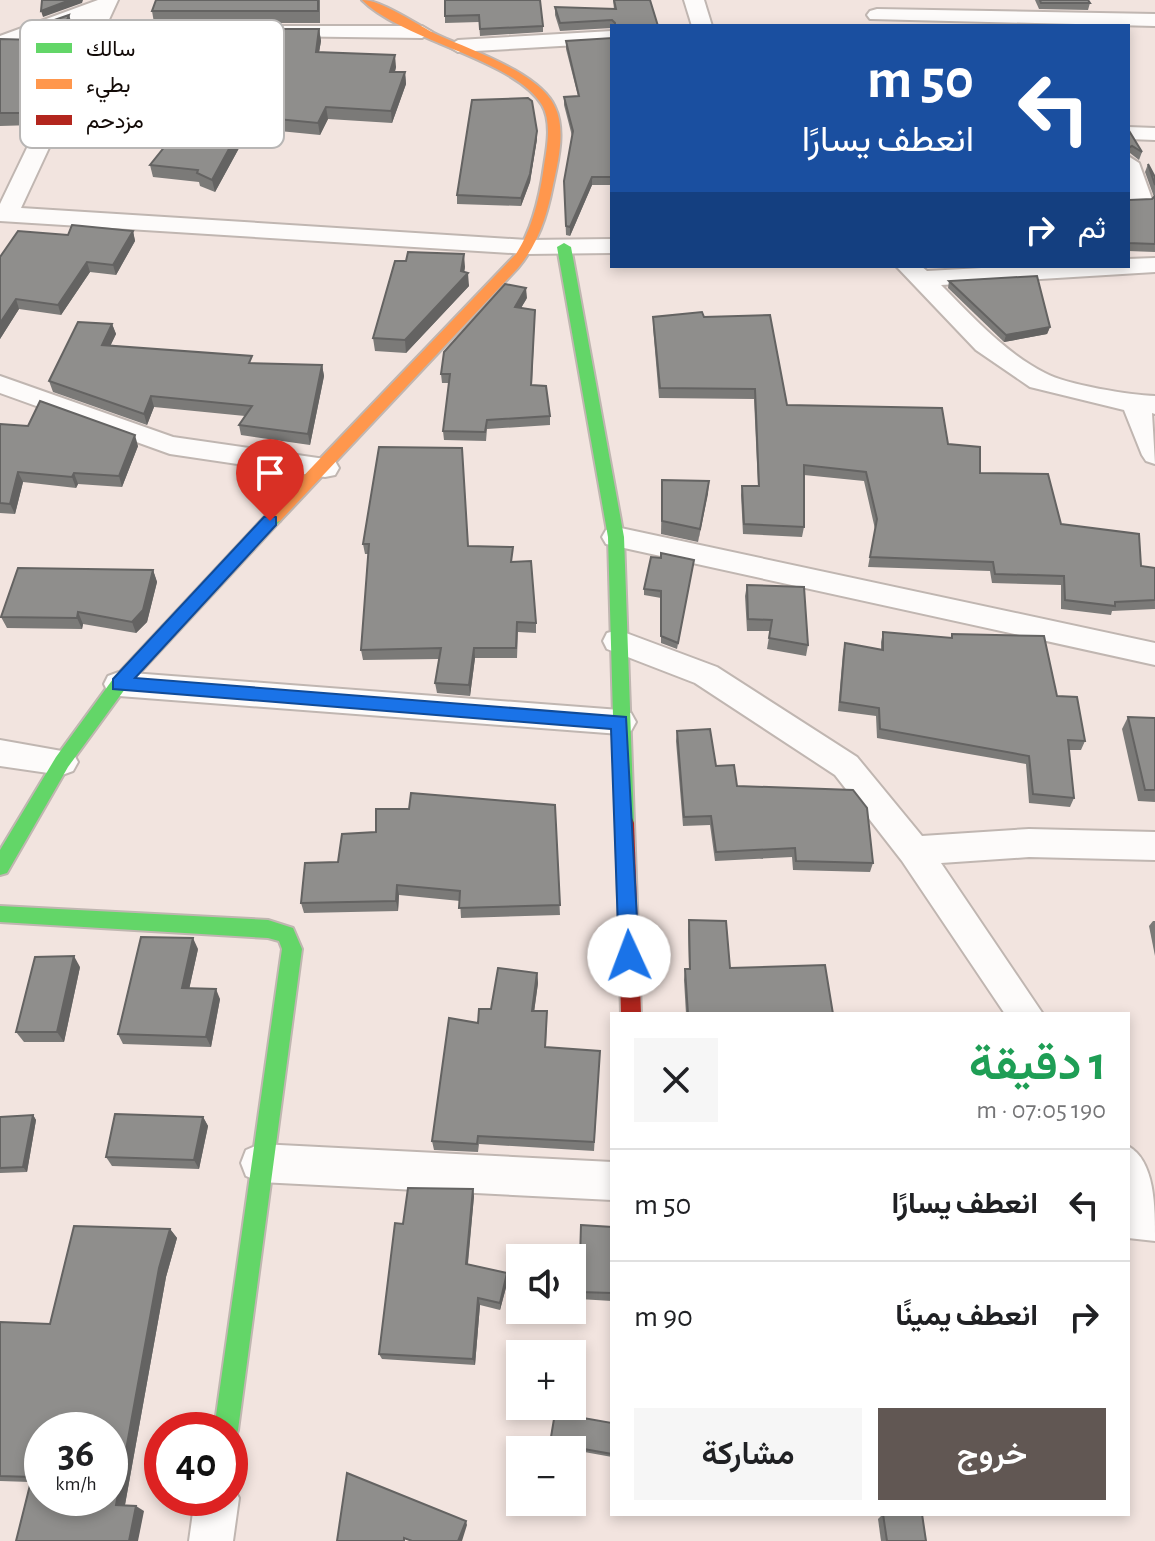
<!DOCTYPE html>
<html lang="ar">
<head>
<meta charset="utf-8">
<style>
  :root { --surface:#fff; --page:#f6f6f6; --text:#202124; --muted:#757577; --line:#e0e0e0; --accent:#615753 }
  body { margin:0; font-family:"Alegreya Sans",Vazirmatn,sans-serif; background:var(--page); color:var(--text); direction:rtl; height:100vh; display:flex; flex-direction:column; font-size:30px; white-space:nowrap }
  * { box-sizing:border-box; margin:0 }
  p { font-size:26px; color:var(--muted) }
  .icon { flex:none; width:44px; height:44px; fill:none; stroke:currentColor; stroke-width:2; stroke-linecap:round; stroke-linejoin:round }
  .map { position:relative; flex:1; overflow:hidden; direction:ltr }
  .sheet { position:absolute; left:610px; top:1012px; width:520px; height:504px; display:flex; flex-direction:column; background:var(--surface); border-radius:0px; box-shadow:0 4px 12px #0003; direction:rtl }
  .sheet>* { flex:none }
  .banner { position:absolute; left:610px; top:24px; width:520px; height:244px; border-radius:0px; box-shadow:0 4px 12px #0003; direction:rtl; background:#1a4fa0; color:#fff; overflow:hidden }
  .fabs { position:absolute; left:506px; top:1244px; display:grid; gap:16px }
  .fabs a { display:grid; place-items:center; width:80px; height:80px; border-radius:0px; background:var(--surface); box-shadow:0 4px 12px #0003; font-size:40px }
  .speed { position:absolute; left:24px; top:1412px; display:flex; gap:16px; font-size:40px; font-weight:700; text-align:center }
  .speed>* { display:grid; place-content:center; width:104px; height:104px; border-radius:50%; background:var(--surface); box-shadow:0 4px 12px #0003; line-height:1 }
  .speed small { font-size:20px; font-weight:400 }
  .speed .limit { border:12px solid #d22; background:#fff; color:#111 }
  .pin { position:absolute; display:grid; place-items:center; width:68px; height:68px; color:#fff; margin:-82px -34px; border-radius:50% 50% 50% 0; rotate:-45deg; box-shadow:0 0 8px #0007 }
  .pin .icon { rotate:45deg }
  .me { position:absolute; width:88px; margin:-44px; rotate:358deg; stroke-linejoin:round; filter:drop-shadow(0 0 6px #0008) }
  .turn { display:flex; align-items:center; gap:28px; height:168px; padding:0 24px; font-size:36px }
  .turn .icon { width:104px; height:104px; stroke-width:2.5 }
  .turn b { display:block; font-size:56px; line-height:68px }
  .then { display:flex; align-items:center; height:76px; padding:0 24px; background:#0003; gap:16px; font-size:30px }
  .round { display:grid; place-items:center; flex:none; width:84px; height:84px; border-radius:0px; background:var(--page) }
  .head { display:flex; align-items:center; justify-content:space-between; height:136px; padding:0 24px }
  h1 { font-size:48px; font-weight:600; line-height:60px; color:#1e9e55 }
  .action { display:flex; gap:16px; margin-top:auto; padding:16px 24px }
  .action a { flex:1; height:92px; border-radius:0px; background:var(--accent); color:#fff; font-size:32px; font-weight:600; line-height:92px; text-align:center }
  .action a+a { background:var(--page); color:var(--text) }
  ul { padding:0; list-style:none }
  li { display:flex; align-items:center; gap:24px; height:112px; padding:0 24px; border-top:2px solid var(--line) }
  li div { flex:1 }
  li b { display:block; font-size:30px }
  li em { font-style:normal }
  .map>svg:first-child { display:block }
  .lines { fill:none; stroke-linecap:round; stroke-linejoin:round }
  .street-casing { stroke:#c0b6b1; stroke-width:4 }
  .fast-casing { stroke:#c0b6b1; stroke-width:4 }
  .slow-casing { stroke:#c0b6b1; stroke-width:4 }
  .jam-casing { stroke:#c0b6b1; stroke-width:4 }
  .street { fill:#fdfbfa; fill-rule:evenodd }
  .fast { fill:#63d668; fill-rule:evenodd }
  .slow { fill:#ff974d; fill-rule:evenodd }
  .jam { fill:#b3261e; fill-rule:evenodd }
  .wall { fill:#7b7a78 }
  .shaded-wall { fill:#646362 }
  .building { fill:#8f8e8c; stroke:#646362; stroke-width:2; fill-rule:evenodd }
  .route { fill:#1a73e8; stroke:#114b97; stroke-width:2 }
  .key { fill:#fff; stroke:#b8b6b5; stroke-width:2 }
  .key-label { font-size:22px; fill:#130b08 }
</style>
</head>
<body>
<div class="map">
<svg width="1155" height="1541" viewBox="0 0 1155 1541">
  <rect width="100%" height="100%" fill="#f2e4df"/>
  <g class="lines">
    <g class="street-casing">
      <g id="street">
        <polygon points="98,0 118,0 106,26 187,26 197,32 187,38 100,38 21,208 527,240 612,239 612,253 527,254 0,221 0,204 89,19 0,49 0,36"/>
        <polygon points="684,0 704,0 712,26 692,26"/>
        <polygon points="877,9 1155,14 1155,26 870,19 867,15 870,11"/>
        <polygon points="277,26 422,26 432,32 422,38 270,36 267,32"/>
        <polygon points="612,31 612,43 458,52 448,46 458,40"/>
        <polygon points="1128,127 1155,128 1155,140 1128,139"/>
        <polygon points="1128,156 1139,163 1152,199 1149,204 1128,206"/>
        <path d="M1155 258V272L941 285C973 317 1004 352 1045 373 1067 385 1130 395 1155 396V414L1152 413 1155 464 1146 461 1142 455 1124 410 1030 387 976 350 896 266H921L927 271 1019 266H1128V259Z"/>
        <polygon points="0,376 173,437 325,459 335,461 339,468 335,475 325,477 170,454 0,393"/>
        <polygon points="616,527 1155,643 1155,665 606,544 602,537 606,530"/>
        <polygon points="618,630 717,667 857,757 922,836 1029,829 1155,832 1155,860 1029,857 941,863 1043,1014 1005,1014 902,861 835,775 695,683 607,649 603,641 607,633"/>
        <polygon points="119,672 620,710 631,713 636,722 631,731 620,734 119,696 108,692 104,684 108,676"/>
        <polygon points="0,740 73,753 78,762 73,771 62,775 0,766"/>
        <polygon points="260,1144 612,1162 612,1200 260,1182 246,1176 241,1163 246,1150"/>
        <path d="M1128 1146C1155 1161 1155 1206 1155 1241L1128 1238Z"/>
        <polygon points="230,1481 239,1498 233,1541 189,1541 195,1498 230,1498"/>
      </g>
    </g>
    <g class="fast-casing">
      <g id="fast">
        <polygon points="564,243 571,247 624,537 634,823 632,828 618,828 616,823 608,537 557,247"/>
        <polygon points="274,511 282,517 280,521 125,689 68,767 7,873 0,875 0,850 56,757 113,679 268,513"/>
        <polygon points="0,906 268,920 293,928 302,949 238,1430 235,1439 230,1440 230,1430 214,1430 282,949 279,941 268,938 0,922"/>
      </g>
    </g>
    <g class="slow-casing">
      <path id="slow" d="M362 0C382 0 417 25 438 35 471 50 540 73 555 107 566 130 558 162 553 185 547 216 538 244 518 268L280 521 274 523 266 517 268 513 516 254C533 228 540 195 544 166 547 148 552 122 542 105 514 59 403 41 362 0Z"/>
    </g>
    <g class="jam-casing">
      <polygon id="jam" points="625,815 632,818 634,823 641,1014 621,1014 616,823 618,818"/>
    </g>
    <use href="#street" class="street"/>
    <use href="#fast" class="fast"/>
    <use href="#slow" class="slow"/>
    <use href="#jam" class="jam"/>
  </g>
  <g class="wall">
    <polygon points="320,0 320,23 154,23 152,11"/>
    <polygon points="445,0 543,26 543,32 480,36 479,22 445,23"/>
    <polygon points="613,0 650,0 658,26 612,26 612,28 560,31 555,15 555,7 614,9"/>
    <polygon points="1035,0 1088,0 1090,3 1088,10 1039,9"/>
    <polygon points="69,15 73,28 34,125 0,126 0,39 36,40"/>
    <polygon points="319,29 321,41 319,52 396,67 395,72 405,72 406,84 392,123 328,119 320,135 250,128 215,192 200,186 199,182 153,177 150,165 208,140 234,61 163,87 138,65 135,53"/>
    <polygon points="612,38 612,185 592,185 570,236 566,235 564,181 572,136 564,105 564,97 578,96 566,49 566,41"/>
    <polygon points="1128,129 1142,152 1139,160 1130,153 1128,154"/>
    <polygon points="537,139 530,182 521,206 457,204 457,195"/>
    <polygon points="1148,164 1155,177 1155,252 1128,251 1128,169 1129,200 1152,199 1154,197 1145,172"/>
    <polygon points="133,231 135,241 116,275 90,272 61,315 19,309 0,339 0,257 68,235"/>
    <polygon points="931,266 968,266 932,268"/>
    <polygon points="465,267 464,272 469,286 406,353 375,351 373,338"/>
    <polygon points="949,281 1050,327 1047,334 1004,342 948,288"/>
    <polygon points="527,298 521,308 535,310 532,385 550,416 550,425 487,429 486,441 444,440 443,431 449,383 442,383 441,374"/>
    <polygon points="653,317 704,317 787,405 948,444 980,473 1061,524 1141,566 1155,568 1155,609 1112,611 1111,615 1061,609 1061,585 992,583 990,571 868,567 875,529 864,481 804,475 804,527 802,537 743,534 741,495 742,486 758,486 754,399 659,398 653,327"/>
    <polygon points="112,324 116,334 110,346 254,364 322,365 324,376 310,445 241,435 239,425 245,416 154,407 147,425 53,392 49,381"/>
    <polygon points="0,424 138,446 122,487 78,484 76,488 23,482 15,514 0,513"/>
    <polygon points="662,480 709,481 698,542 661,534"/>
    <polygon points="363,544 468,546 513,562 536,623 536,633 518,632 517,658 475,658 470,696 437,693 435,683 439,659 363,660 361,650 368,554 365,554"/>
    <polygon points="693,566 677,649 661,643 661,598 644,595 644,589"/>
    <polygon points="153,570 157,582 147,622 136,633 83,624 82,629 7,628 1,617"/>
    <polygon points="747,585 808,645 806,656 767,649 770,631 747,631 745,596"/>
    <polygon points="883,632 951,638 952,634 1057,696 1085,741 1081,750 1069,750 1074,798 1070,807 1029,803 1026,764 877,738 876,716 838,711 843,652 845,643 881,650 881,642"/>
    <polygon points="1128,717 1155,718 1155,802 1138,801 1122,729"/>
    <polygon points="677,731 716,766 737,786 873,863 870,872 793,870 792,857 715,861 710,825 683,826 676,741"/>
    <polygon points="555,805 560,915 461,918 460,901 399,895 398,911 304,913 301,903 338,862 376,832 409,809"/>
    <polygon points="689,920 730,968 833,1014 686,1014 684,980 685,969 689,969 688,930"/>
    <polygon points="1153,921 1155,921 1155,956 1149,926"/>
    <polygon points="198,949 189,989 220,999 211,1047 123,1044 118,1034"/>
    <polygon points="80,967 64,1042 24,1042 16,1032"/>
    <polygon points="537,973 538,983 534,1011 547,1011 546,1047 600,1051 594,1151 479,1144 478,1152 434,1150 432,1141 491,1009"/>
    <polygon points="33,1115 36,1120 27,1172 0,1173 0,1117"/>
    <polygon points="203,1117 208,1126 199,1169 112,1166 106,1157"/>
    <polygon points="474,1196 468,1264 507,1273 508,1280 500,1310 480,1305 475,1365 382,1359 379,1354 403,1224"/>
    <polygon points="581,1225 612,1227 612,1301 579,1299"/>
    <polygon points="170,1229 177,1238 166,1277 125,1505 144,1511 30,1482 0,1481 0,1322 50,1324"/>
    <polygon points="612,1423 612,1457 551,1446 550,1443"/>
    <polygon points="883,1514 926,1541 881,1541 878,1519"/>
  </g>
  <g class="shaded-wall">
    <polygon points="70,0 83,0 82,3 43,17 41,11"/>
    <polygon points="69,15 73,28 34,125 30,113"/>
    <polygon points="319,29 321,41 317,64 316,52"/>
    <polygon points="247,44 249,56 163,87 160,75"/>
    <polygon points="395,55 396,67 391,84 390,72"/>
    <polygon points="405,72 406,84 392,123 391,111"/>
    <polygon points="326,107 328,119 320,135 318,123"/>
    <polygon points="247,116 250,128 215,192 212,180"/>
    <polygon points="537,131 537,139 530,182 521,206 521,198"/>
    <polygon points="592,177 592,185 570,236 570,227"/>
    <polygon points="133,231 135,241 116,275 113,265"/>
    <polygon points="464,254 465,267 463,278 468,273 469,286 406,353 405,340 461,271"/>
    <polygon points="87,262 90,272 61,315 58,305"/>
    <polygon points="526,288 527,298 516,316 515,307"/>
    <polygon points="16,299 19,309 0,339 0,323"/>
    <polygon points="112,324 116,334 106,355 102,345"/>
    <polygon points="1050,327 1047,334 1004,342 1006,335"/>
    <polygon points="322,365 324,376 310,445 308,434"/>
    <polygon points="151,396 154,407 147,425 144,414"/>
    <polygon points="135,435 138,446 122,487 119,476"/>
    <polygon points="18,472 23,482 15,514 10,504"/>
    <polygon points="74,473 78,484 76,488 72,477"/>
    <polygon points="709,481 708,494 698,542 700,529"/>
    <polygon points="153,570 157,582 147,622 136,633 132,622"/>
    <polygon points="78,612 83,624 82,629 77,618"/>
    <polygon points="474,648 475,658 470,696 469,685"/>
    <polygon points="397,885 399,895 398,911 396,901"/>
    <polygon points="193,938 198,949 187,999 182,988"/>
    <polygon points="74,956 80,967 64,1042 57,1032"/>
    <polygon points="537,973 538,983 533,1020 532,1011"/>
    <polygon points="216,989 220,999 211,1047 206,1037"/>
    <polygon points="33,1115 36,1120 27,1172 23,1167"/>
    <polygon points="203,1117 208,1126 199,1169 194,1160"/>
    <polygon points="473,1189 474,1196 467,1270 466,1264"/>
    <polygon points="170,1229 177,1238 166,1277 124,1510 116,1505 159,1268"/>
    <polygon points="507,1273 508,1280 500,1310 500,1303"/>
    <polygon points="478,1298 480,1305 475,1365 473,1359"/>
    <polygon points="136,1506 144,1511 138,1541 129,1541"/>
    <polygon points="466,1521 467,1525 462,1541 458,1541"/>
  </g>
  <g class="building">
    <polygon points="42,0 70,0 41,11"/>
    <polygon points="156,0 318,0 318,11 152,11"/>
    <polygon points="445,0 540,0 543,26 480,29 479,15 445,16"/>
    <polygon points="614,0 650,0 658,26 615,26 615,23 612,20 560,23 555,7 616,9"/>
    <polygon points="1040,0 1088,0 1090,3 1041,3"/>
    <polygon points="69,15 30,113 0,113 0,39 36,40 37,26"/>
    <polygon points="145,29 319,29 316,52 395,55 390,72 405,72 391,111 326,107 318,123 247,116 212,180 197,173 198,170 150,165 174,135 208,140 235,59 247,44 160,75 135,53"/>
    <polygon points="612,38 612,177 592,177 570,227 566,226 564,181 573,131 564,97 579,96 566,41"/>
    <polygon points="528,98 532,101 537,131 530,174 521,198 457,195 472,100"/>
    <polygon points="1128,129 1142,152 1132,146 1128,148"/>
    <polygon points="1148,164 1155,177 1155,185"/>
    <polygon points="1128,169 1129,200 1152,199 1155,196 1155,244 1128,243"/>
    <polygon points="72,225 133,231 113,265 87,262 58,305 16,299 0,323 0,257 18,231 68,235"/>
    <polygon points="408,252 464,254 461,271 468,273 405,340 373,338 395,261 406,261"/>
    <polygon points="1037,276 1050,327 1006,335 949,281"/>
    <polygon points="505,284 526,288 515,307 535,310 531,385 546,386 550,416 487,420 485,432 443,431 450,374 441,374 444,352"/>
    <polygon points="702,312 704,317 770,315 787,405 942,408 948,444 980,447 980,473 1048,474 1061,524 1139,534 1141,566 1155,568 1155,600 1115,602 1115,606 1065,600 1064,576 995,574 993,562 870,557 877,519 866,472 804,465 804,527 744,524 742,486 759,486 755,389 660,388 653,317"/>
    <polygon points="78,322 112,324 102,345 252,356 249,363 322,365 308,434 239,425 252,406 151,396 144,414 49,381"/>
    <polygon points="40,401 135,435 119,476 74,473 72,477 18,472 10,504 0,503 0,424 28,426"/>
    <polygon points="379,447 462,448 468,546 513,547 511,562 531,561 536,623 517,622 516,648 474,648 469,685 435,683 441,648 361,650 369,544 363,544"/>
    <polygon points="662,480 709,481 700,529 662,521"/>
    <polygon points="661,553 694,560 678,643 661,636 661,591 644,589 651,557 661,558"/>
    <polygon points="18,568 153,570 143,610 132,622 78,612 77,618 1,617"/>
    <polygon points="747,585 804,587 808,645 769,638 772,620 748,619"/>
    <polygon points="883,632 952,638 952,634 1044,636 1057,696 1077,697 1085,741 1068,740 1074,798 1033,794 1029,756 880,729 879,708 840,702 845,643 883,650"/>
    <polygon points="1128,717 1155,718 1155,790 1145,790"/>
    <polygon points="710,729 716,766 734,765 737,786 853,790 867,808 873,863 796,861 795,848 716,852 711,816 684,817 677,731"/>
    <polygon points="411,793 555,805 560,905 459,908 460,891 397,885 396,901 301,903 305,863 338,862 342,834 376,832 376,809 409,809"/>
    <polygon points="689,920 726,921 730,968 825,965 833,1014 688,1014 685,969 690,969"/>
    <polygon points="141,937 193,938 182,988 216,989 206,1037 118,1034"/>
    <polygon points="74,956 57,1032 16,1032 35,957"/>
    <polygon points="498,968 537,973 532,1011 547,1011 545,1047 600,1051 594,1142 478,1136 477,1144 432,1141 449,1018 478,1023 479,1009 491,1009"/>
    <polygon points="115,1114 203,1117 194,1160 106,1157"/>
    <polygon points="33,1115 23,1167 0,1168 0,1117"/>
    <polygon points="408,1188 473,1189 466,1264 507,1273 500,1303 478,1298 473,1359 379,1354 395,1223 403,1224"/>
    <polygon points="581,1225 612,1227 612,1293 579,1292"/>
    <path d="M74 1226 170 1229 159 1268 116 1505 136 1506 129 1541H16L32 1477 0 1476V1322L50 1324ZM42 1430H110V1498H42Z"/>
    <polygon points="555,1413 612,1423 612,1454 550,1443"/>
    <polygon points="347,1473 466,1521 458,1541 412,1541 404,1538 404,1541 337,1541"/>
    <polygon points="883,1514 922,1514 926,1541 887,1541"/>
  </g>
  <polygon class="route" points="270,516 276,517 276,525 135,678 626,717 639,956 636,962 629,964 619,956 611,729 113,689 113,679 264,517"/>
  <rect x="20" y="20" width="264" height="128" rx="12" class="key"/>
  <rect x="36" y="43" width="36" height="10" fill="#63d668"/>
  <rect x="36" y="79" width="36" height="10" fill="#ff974d"/>
  <rect x="36" y="115" width="36" height="10" fill="#b3261e"/>
  <g class="key-label">
    <text x="86" y="56">سالك</text>
    <text x="86" y="92">بطيء</text>
    <text x="86" y="128">مزدحم</text>
  </g>
</svg>
<div class="fabs">
<a><svg class="icon" aria-label="sound" viewBox="0 0 24 24"><path d="M4 9h4l5-4v14l-5-4H4zM17 9q2 3 0 6"/></svg></a>
<a>+</a>
<a>−</a>
</div>
<div class="speed"><div>36<small>km/h</small></div><div class="limit">40</div></div>
<div class="pin" style="left:270px;top:521px;background:#d93025"><svg class="icon" aria-label="arrive" viewBox="0 0 24 24"><path d="M6 21V4h12l-3 4 3 4H6"/></svg></div>
<svg class="me" style="left:629px;top:956px" viewBox="-20 -20 40 40"><circle r="19" fill="#fff"/><path d="M0-13L10 11 0 6-10 11z" fill="#1a73e8"/></svg>
<div class="banner">
<div class="turn"><svg class="icon" aria-label="left" viewBox="0 0 24 24"><path d="M17 20v-9H6M10 6l-5 5 5 5"/></svg><div><b>50 m</b>انعطف يسارًا</div></div>
<div class="then">ثم<svg class="icon" aria-label="right" viewBox="0 0 24 24"><path d="M7 20v-9h11M14 6l5 5-5 5"/></svg></div>
</div>
<section class="sheet">
<div class="head"><div><h1>1 دقيقة</h1><p>190 m · 07:05</p></div><a class="round"><svg class="icon" aria-label="close" viewBox="0 0 24 24"><path d="M6 6l12 12M18 6L6 18"/></svg></a></div>
<ul>
<li><svg class="icon" aria-label="left" viewBox="0 0 24 24"><path d="M17 20v-9H6M10 6l-5 5 5 5"/></svg><div><b>انعطف يسارًا</b></div><em>50 m</em></li>
<li><svg class="icon" aria-label="right" viewBox="0 0 24 24"><path d="M7 20v-9h11M14 6l5 5-5 5"/></svg><div><b>انعطف يمينًا</b></div><em>90 m</em></li>
</ul>
<div class="action"><a>خروج</a><a>مشاركة</a></div>
</section>
</div>
</body>
</html>
